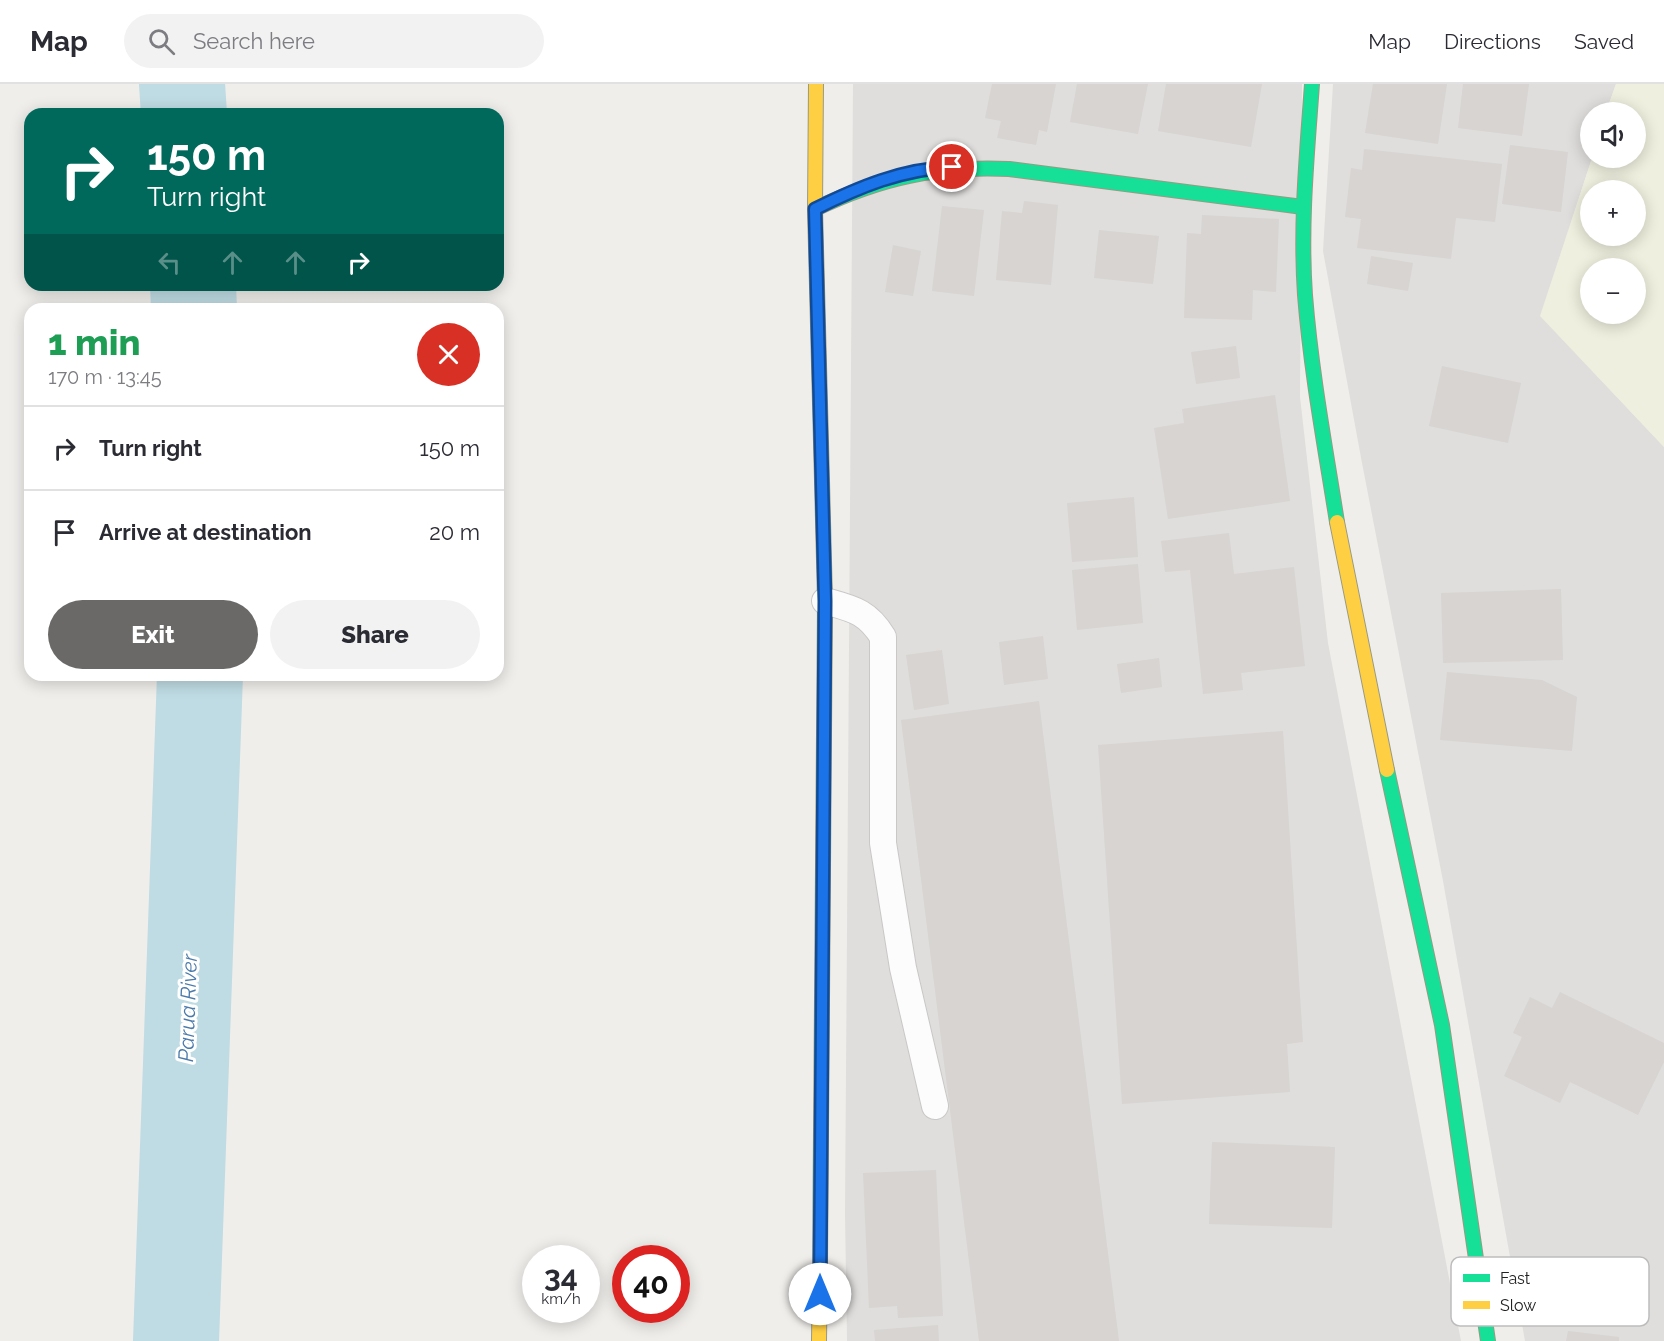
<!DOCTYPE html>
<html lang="en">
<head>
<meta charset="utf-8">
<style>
  :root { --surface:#fff; --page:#f2f2f3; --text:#2b2b33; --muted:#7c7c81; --line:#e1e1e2; --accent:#6a6968 }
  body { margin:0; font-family:Raleway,sans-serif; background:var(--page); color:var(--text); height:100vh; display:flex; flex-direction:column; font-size:22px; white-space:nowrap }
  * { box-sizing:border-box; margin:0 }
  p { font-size:20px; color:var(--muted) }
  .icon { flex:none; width:33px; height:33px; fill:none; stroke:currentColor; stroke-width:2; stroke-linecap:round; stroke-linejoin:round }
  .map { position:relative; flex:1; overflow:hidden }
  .details { position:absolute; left:24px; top:219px; width:480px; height:378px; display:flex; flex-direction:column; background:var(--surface); border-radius:18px; box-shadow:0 3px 15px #0003 }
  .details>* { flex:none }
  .banner { position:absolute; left:24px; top:24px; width:480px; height:183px; border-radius:18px; box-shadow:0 3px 15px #0003; background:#00695c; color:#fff; overflow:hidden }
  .tools { position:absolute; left:1580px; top:18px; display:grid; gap:12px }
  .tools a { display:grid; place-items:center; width:66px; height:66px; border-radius:50%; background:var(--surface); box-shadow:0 3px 15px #0003; font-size:30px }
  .speed { position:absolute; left:522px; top:1161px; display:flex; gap:12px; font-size:30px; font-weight:700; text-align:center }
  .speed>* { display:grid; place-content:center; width:78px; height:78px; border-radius:50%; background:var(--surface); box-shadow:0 3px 15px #0003; line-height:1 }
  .speed small { font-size:15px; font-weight:400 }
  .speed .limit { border:9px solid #d22; background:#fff; color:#111 }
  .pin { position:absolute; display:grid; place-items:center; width:51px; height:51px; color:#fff; margin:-26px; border:3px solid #fff; border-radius:50%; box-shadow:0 2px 6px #0007 }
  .me { position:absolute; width:66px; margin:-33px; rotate:0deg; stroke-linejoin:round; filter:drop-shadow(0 0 4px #0008) }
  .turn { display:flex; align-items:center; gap:21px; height:126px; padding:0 24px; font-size:27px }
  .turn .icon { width:78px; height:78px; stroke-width:2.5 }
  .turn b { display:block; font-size:42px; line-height:51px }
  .lanes { display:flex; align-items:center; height:57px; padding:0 24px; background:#0003; justify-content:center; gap:30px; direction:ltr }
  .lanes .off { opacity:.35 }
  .round { display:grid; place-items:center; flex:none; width:63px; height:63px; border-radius:32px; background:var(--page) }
  .head { display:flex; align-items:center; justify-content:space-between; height:102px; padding:0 24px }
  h1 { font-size:36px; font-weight:800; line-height:45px; color:#1e9e55 }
  .action { display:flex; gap:12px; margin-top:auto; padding:12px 24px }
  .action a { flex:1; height:69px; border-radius:36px; background:var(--accent); color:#fff; font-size:24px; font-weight:800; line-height:69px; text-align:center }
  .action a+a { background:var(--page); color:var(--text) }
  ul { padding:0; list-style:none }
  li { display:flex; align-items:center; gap:18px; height:84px; padding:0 24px; border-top:2px solid var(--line) }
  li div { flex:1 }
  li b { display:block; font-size:22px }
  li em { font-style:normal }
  header { display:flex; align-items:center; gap:36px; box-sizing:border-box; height:84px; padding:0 30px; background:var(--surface); border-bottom:2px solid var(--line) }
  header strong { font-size:28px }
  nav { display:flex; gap:33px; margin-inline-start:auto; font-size:21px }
  .search { width:420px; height:54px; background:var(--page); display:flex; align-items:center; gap:15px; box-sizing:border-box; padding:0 21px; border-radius:33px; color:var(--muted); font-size:22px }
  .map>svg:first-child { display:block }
  .residential { fill:#dfdedc }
  .farmland { fill:#efefdf; fill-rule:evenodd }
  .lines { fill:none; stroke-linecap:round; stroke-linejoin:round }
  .river { stroke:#bfdbe3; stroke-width:86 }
  .building { fill:#d7d4d2 }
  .lane-casing { stroke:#c9c8c7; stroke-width:28 }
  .fast-casing { stroke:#999a82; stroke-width:16 }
  .slow-casing { stroke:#999a82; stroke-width:16 }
  .lane { stroke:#fdfcfc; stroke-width:26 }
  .fast { stroke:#16e098; stroke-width:14 }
  .slow { stroke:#ffcf43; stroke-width:14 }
  .route-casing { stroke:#114b97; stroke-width:15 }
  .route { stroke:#1a73e8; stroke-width:10 }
  .labels { text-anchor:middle; stroke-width:6; stroke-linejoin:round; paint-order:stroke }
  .water-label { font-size:21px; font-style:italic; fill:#4a7aab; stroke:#fff }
  .key { fill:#fff; stroke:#bdbdbd; stroke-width:1.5 }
  .key-label { font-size:16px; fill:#222 }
</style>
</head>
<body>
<header>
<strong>Map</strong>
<div class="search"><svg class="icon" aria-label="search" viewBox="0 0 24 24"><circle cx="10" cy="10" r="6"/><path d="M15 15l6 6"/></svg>Search here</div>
<nav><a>Map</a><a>Directions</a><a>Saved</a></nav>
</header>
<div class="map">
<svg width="1664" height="1257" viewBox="0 0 1664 1257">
  <rect width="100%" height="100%" fill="#f0eeeb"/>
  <g class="residential">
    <polygon points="853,0 1302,0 1300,313 1328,559 1461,1257 847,1257 845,1129"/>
    <polygon points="1333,0 1616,0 1606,28 1590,28 1592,74 1541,232 1664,363 1664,1257 1525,1257 1443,797 1362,379 1323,167"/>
  </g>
  <path class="farmland" d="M1616 0H1664V363L1540 232 1592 74H1635V28H1606ZM1590 106H1635V152H1590ZM1590 184H1635V230H1590Z"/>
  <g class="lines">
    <g class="river">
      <polyline points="182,0 184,30"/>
      <polyline points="193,201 194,225"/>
      <polyline points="176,1257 200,591"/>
    </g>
  </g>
  <g class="building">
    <polygon points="992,0 1056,0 1047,48 1039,46 1036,61 997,54 1001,37 985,34"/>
    <polygon points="1077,0 1148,0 1138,50 1070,38"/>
    <polygon points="1166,0 1262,0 1251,63 1158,47"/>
    <polygon points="1373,0 1447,0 1438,60 1365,49"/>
    <polygon points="1463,0 1529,0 1522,52 1458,44"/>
    <polygon points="1510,61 1568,68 1561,128 1502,120"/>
    <polygon points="1364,65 1502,80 1495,138 1456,134 1451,175 1357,164 1361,135 1345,133 1351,84 1362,86"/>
    <polygon points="1024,117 1058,121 1051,201 996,196 1002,127 1022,129"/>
    <polygon points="942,122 984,126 974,212 932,207"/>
    <polygon points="1202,131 1279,135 1276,208 1253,206 1252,236 1184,234 1187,149 1201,150"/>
    <polygon points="1099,146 1159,152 1153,200 1094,194"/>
    <polygon points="893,161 921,167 913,212 885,208"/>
    <polygon points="1371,172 1413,179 1408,207 1367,200"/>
    <polygon points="1236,262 1240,294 1196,300 1191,268"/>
    <polygon points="1442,282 1521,299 1508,359 1429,342"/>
    <polygon points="1275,311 1290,417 1168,435 1154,344 1184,339 1182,325"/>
    <polygon points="1134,413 1138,473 1072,478 1067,419"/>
    <polygon points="1229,449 1234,490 1294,483 1305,582 1241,589 1243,606 1203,610 1190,486 1165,488 1161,457"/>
    <polygon points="1138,480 1143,539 1077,546 1072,486"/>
    <polygon points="1561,505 1563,576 1443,579 1441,509"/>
    <polygon points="1043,552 1048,595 1004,601 999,558"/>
    <polygon points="942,566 949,620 914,626 906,571"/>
    <polygon points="1159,574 1162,603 1121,609 1117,580"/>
    <polygon points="1447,588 1542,596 1577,613 1572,667 1440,656"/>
    <polygon points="1039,617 1119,1257 979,1257 901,636"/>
    <polygon points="1283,647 1303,958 1287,960 1290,1008 1122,1020 1098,661"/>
    <polygon points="1560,908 1664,959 1664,978 1638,1031 1570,998 1560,1019 1504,992 1522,953 1513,949 1530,913 1552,924"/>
    <polygon points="1212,1058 1335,1063 1332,1144 1209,1140"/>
    <polygon points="936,1086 943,1232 898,1234 897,1222 869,1224 863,1089"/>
    <polygon points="938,1241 939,1257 875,1257 874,1246"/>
    <polygon points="1568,1247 1619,1253 1619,1257 1566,1257"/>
  </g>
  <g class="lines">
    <g class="lane-casing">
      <path id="lane" d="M825 517C853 525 867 527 883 553V759L903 884 935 1022"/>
    </g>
    <g class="fast-casing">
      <g id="fast">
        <path d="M1312 0C1307 70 1300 140 1305 211 1311 287 1325 362 1337 438"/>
        <path d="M815 125C882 93 935 82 1009 85L1303 123"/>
        <polyline points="1387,686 1442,941 1488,1257"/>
        <polyline points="820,1180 825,517 822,397"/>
      </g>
    </g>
    <g class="slow-casing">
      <g id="slow">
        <polyline points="816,0 815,125 822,397"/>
        <polyline points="1337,438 1387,686"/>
        <polyline points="819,1257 820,1180"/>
      </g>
    </g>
    <use href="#lane" class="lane"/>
    <use href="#fast" class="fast"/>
    <use href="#slow" class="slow"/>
  </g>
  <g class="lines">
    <g class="route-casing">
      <path id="route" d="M820 1210 825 517 815 125C859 103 902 85 952 83"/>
    </g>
    <use href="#route" class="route"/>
  </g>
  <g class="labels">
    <g class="water-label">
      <text transform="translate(188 924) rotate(-88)" y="7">Parua River</text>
    </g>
  </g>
  <rect x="1451" y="1173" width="198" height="69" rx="9" class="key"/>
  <rect x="1463" y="1190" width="27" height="8" fill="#16e098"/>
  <rect x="1463" y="1217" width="27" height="8" fill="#ffcf43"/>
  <g class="key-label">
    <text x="1500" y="1200">Fast</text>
    <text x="1500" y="1227">Slow</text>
  </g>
</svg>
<div class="tools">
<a><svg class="icon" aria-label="sound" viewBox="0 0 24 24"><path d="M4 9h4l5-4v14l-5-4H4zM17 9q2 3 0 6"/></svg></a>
<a>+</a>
<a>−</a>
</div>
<div class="speed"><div>34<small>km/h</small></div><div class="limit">40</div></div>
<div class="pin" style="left:952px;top:83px;background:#d93025"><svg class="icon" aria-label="arrive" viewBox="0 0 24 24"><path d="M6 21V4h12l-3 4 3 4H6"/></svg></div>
<svg class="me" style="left:820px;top:1210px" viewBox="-20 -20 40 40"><circle r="19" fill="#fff"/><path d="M0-13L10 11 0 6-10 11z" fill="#1a73e8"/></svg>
<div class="banner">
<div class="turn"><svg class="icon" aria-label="right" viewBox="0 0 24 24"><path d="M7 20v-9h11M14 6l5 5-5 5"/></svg><div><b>150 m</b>Turn right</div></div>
<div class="lanes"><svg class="icon off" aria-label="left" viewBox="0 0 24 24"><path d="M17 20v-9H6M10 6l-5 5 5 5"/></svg><svg class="icon off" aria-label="ahead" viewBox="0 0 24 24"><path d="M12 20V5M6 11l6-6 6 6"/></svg><svg class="icon off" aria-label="ahead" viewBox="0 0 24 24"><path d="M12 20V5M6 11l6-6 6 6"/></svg><svg class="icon" aria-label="right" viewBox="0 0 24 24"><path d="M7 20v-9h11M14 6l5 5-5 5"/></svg></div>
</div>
<section class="details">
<div class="head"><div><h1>1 min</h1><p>170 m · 13:45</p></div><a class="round" style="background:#d93025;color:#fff"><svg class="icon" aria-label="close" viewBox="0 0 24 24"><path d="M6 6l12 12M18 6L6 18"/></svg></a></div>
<ul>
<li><svg class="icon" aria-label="right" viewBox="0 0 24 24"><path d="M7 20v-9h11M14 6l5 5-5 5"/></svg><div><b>Turn right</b></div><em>150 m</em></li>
<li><svg class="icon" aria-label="arrive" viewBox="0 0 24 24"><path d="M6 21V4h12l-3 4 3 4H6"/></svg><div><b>Arrive at destination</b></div><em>20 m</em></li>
</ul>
<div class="action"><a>Exit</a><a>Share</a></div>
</section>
</div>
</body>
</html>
